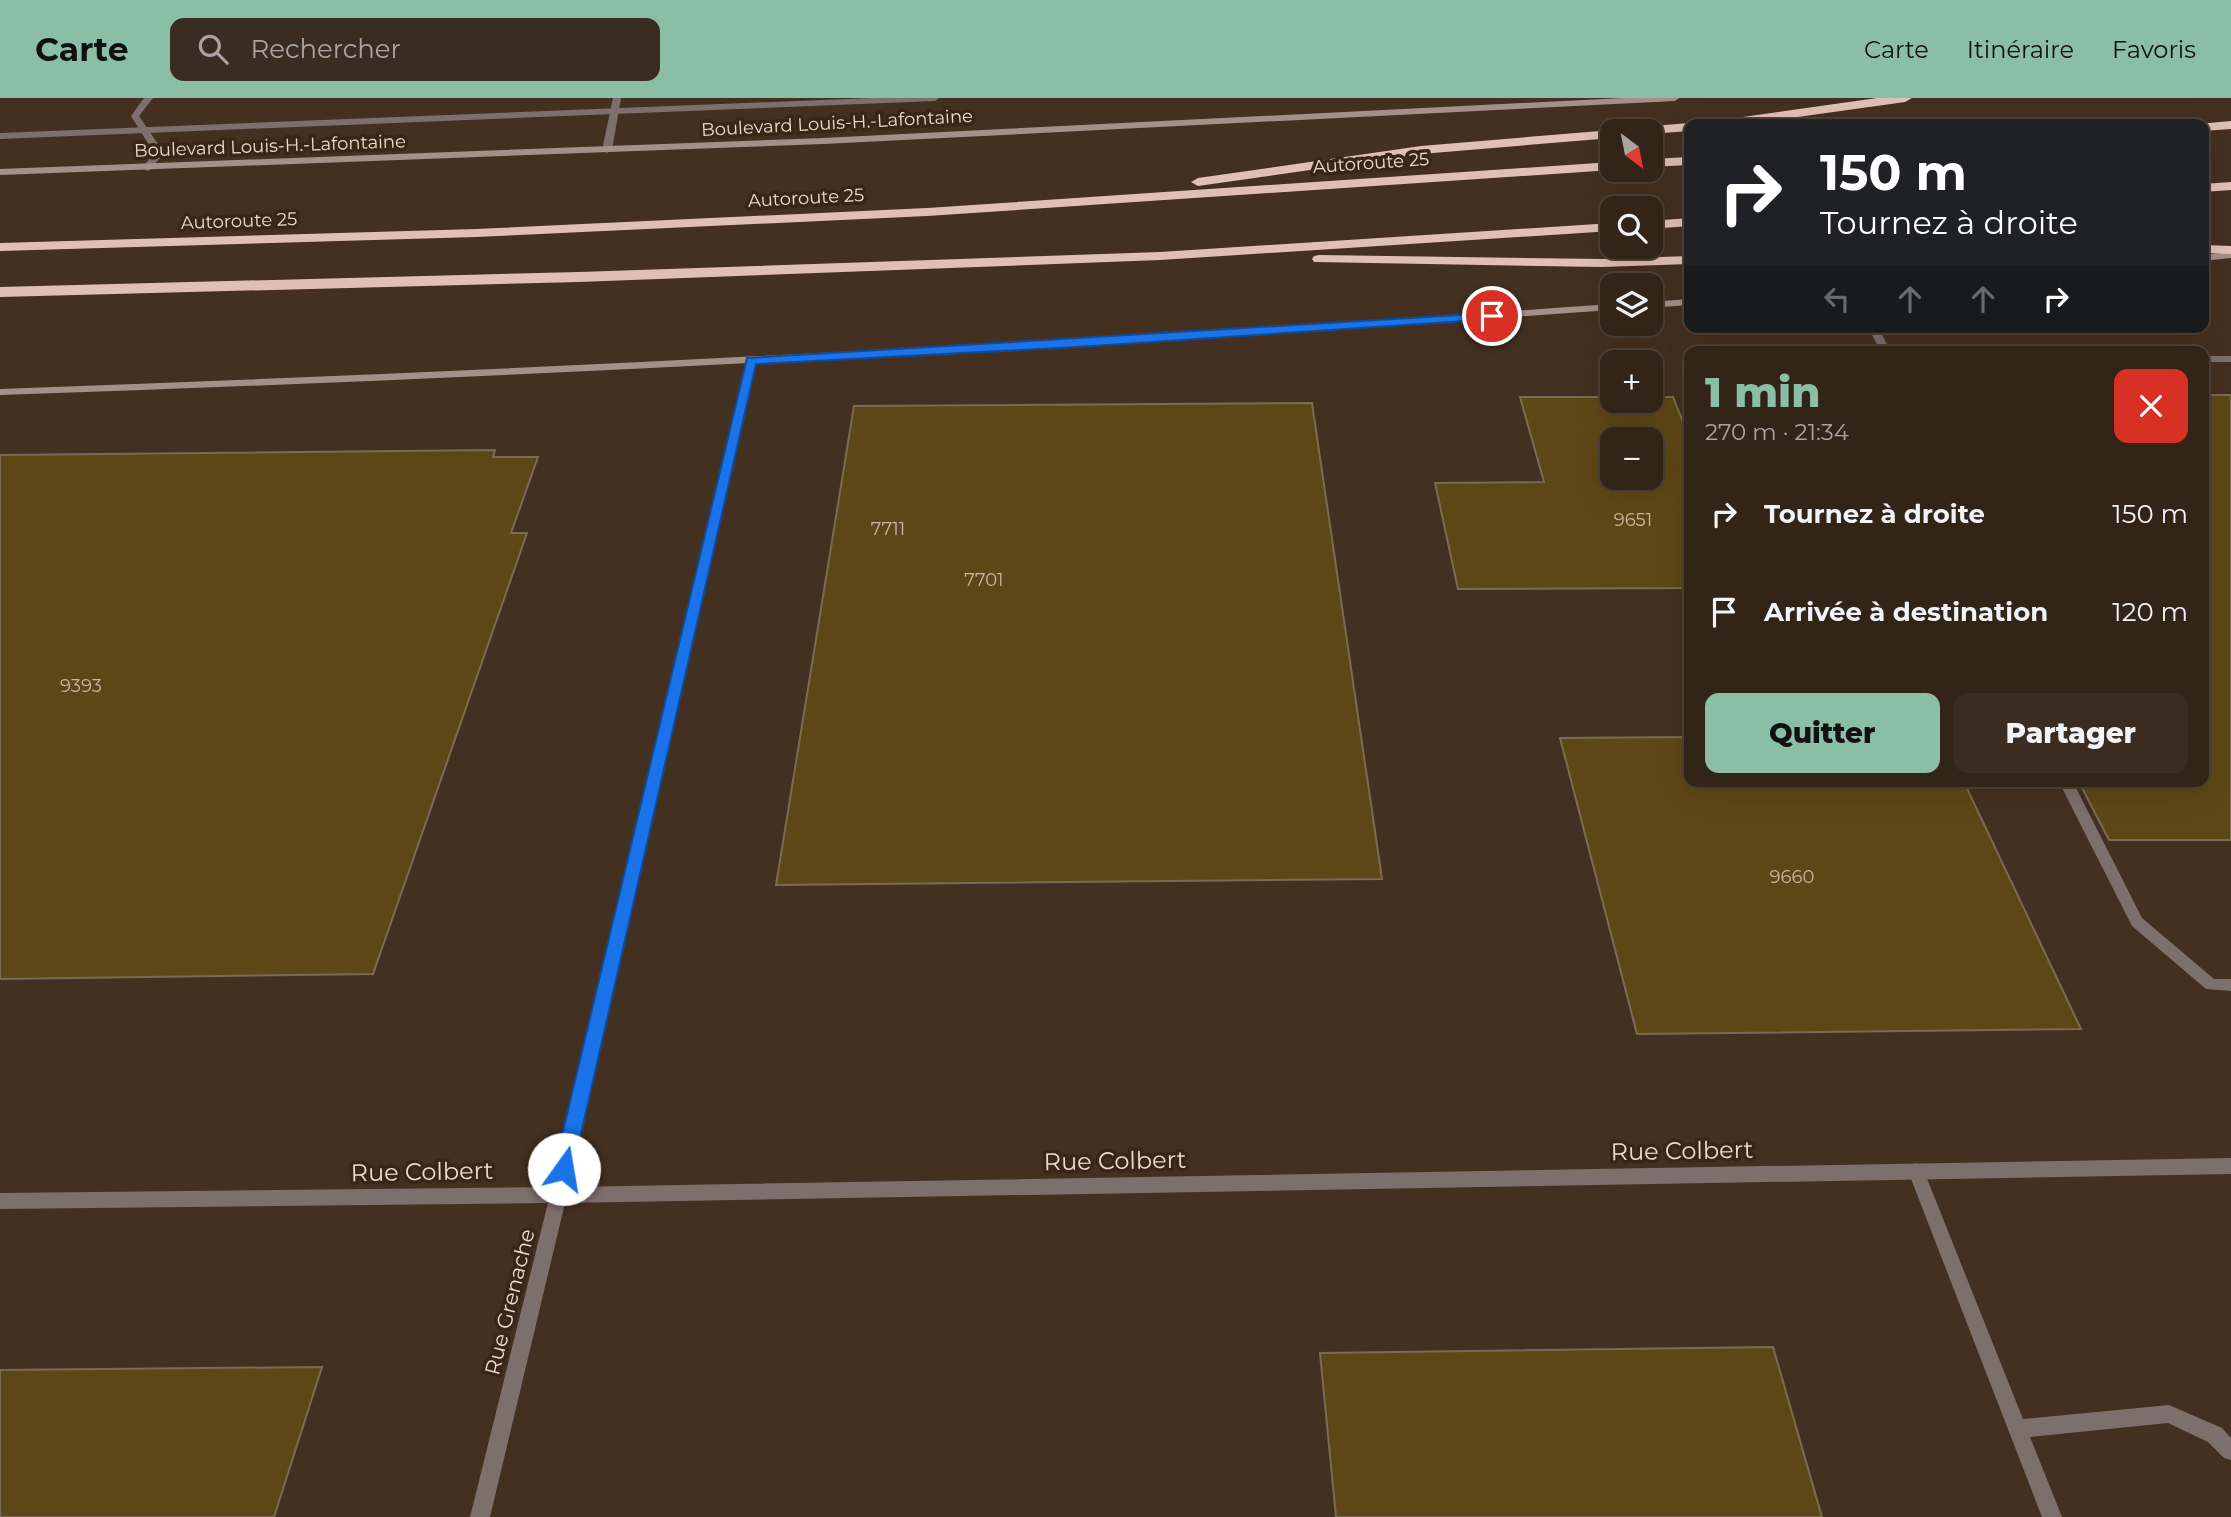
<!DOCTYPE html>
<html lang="fr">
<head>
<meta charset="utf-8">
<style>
  :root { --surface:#332418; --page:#3b2c21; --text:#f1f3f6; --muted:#a9a4a2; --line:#4e4137; --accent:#8abfa5 }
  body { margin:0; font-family:Montserrat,sans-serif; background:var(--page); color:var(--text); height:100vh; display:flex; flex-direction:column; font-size:26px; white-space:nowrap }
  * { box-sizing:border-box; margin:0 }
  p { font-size:23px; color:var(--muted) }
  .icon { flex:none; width:38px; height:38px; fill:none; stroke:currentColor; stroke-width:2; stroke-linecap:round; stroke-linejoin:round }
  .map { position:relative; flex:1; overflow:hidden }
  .side { position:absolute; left:1684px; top:248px; width:525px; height:441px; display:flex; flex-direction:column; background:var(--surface); border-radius:14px; box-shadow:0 7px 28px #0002,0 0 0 2px var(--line) }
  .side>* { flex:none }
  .guide { position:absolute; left:1684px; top:21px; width:525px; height:214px; border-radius:14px; box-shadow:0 7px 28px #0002,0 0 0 2px var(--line); background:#202124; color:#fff; overflow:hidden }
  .needle { width:46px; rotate:148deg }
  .controls { position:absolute; left:1600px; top:21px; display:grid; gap:14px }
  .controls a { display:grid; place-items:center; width:63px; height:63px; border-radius:14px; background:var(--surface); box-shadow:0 7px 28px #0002,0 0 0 2px var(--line); font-size:35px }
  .pin { position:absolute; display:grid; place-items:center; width:60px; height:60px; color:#fff; margin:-30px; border:4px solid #fff; border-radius:50%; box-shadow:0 2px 7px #0007 }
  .me { position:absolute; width:77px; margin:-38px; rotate:13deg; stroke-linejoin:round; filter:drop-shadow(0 0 5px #0008) }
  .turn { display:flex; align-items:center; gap:24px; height:147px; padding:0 21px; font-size:32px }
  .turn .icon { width:91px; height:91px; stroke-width:2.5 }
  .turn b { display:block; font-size:49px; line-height:60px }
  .lanes { display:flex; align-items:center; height:66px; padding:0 21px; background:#0003; justify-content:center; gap:35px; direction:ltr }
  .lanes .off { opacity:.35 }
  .round { display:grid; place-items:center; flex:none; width:74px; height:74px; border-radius:14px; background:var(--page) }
  .summary { display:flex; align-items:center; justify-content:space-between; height:119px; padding:0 21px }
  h1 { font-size:42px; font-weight:800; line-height:52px; color:var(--accent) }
  .cta { display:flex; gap:14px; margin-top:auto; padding:14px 21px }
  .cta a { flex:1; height:80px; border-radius:14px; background:var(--accent); color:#111; font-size:28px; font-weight:800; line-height:80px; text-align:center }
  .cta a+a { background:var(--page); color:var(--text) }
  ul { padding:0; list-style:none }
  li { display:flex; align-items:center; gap:21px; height:98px; padding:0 21px }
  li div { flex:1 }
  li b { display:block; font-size:26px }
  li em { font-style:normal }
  header { display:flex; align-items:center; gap:42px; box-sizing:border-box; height:98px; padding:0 35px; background:var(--accent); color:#111 }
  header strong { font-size:33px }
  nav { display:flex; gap:38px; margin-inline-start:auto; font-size:24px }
  .search { width:490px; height:63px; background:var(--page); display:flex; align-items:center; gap:18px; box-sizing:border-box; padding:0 24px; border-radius:14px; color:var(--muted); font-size:26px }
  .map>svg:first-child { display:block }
  .building { fill:#5e4716; stroke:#796c54; stroke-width:2; fill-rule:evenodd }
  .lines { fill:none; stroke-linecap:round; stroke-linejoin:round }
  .lane { fill:#7d6f6b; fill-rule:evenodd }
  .street { fill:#7d6f6b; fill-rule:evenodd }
  .secondary { fill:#a59089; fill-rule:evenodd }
  .highway { fill:#e0c0b5; fill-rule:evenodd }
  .route { fill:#1a73e8; stroke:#114b97; stroke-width:2 }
  .labels { text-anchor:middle; stroke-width:7; stroke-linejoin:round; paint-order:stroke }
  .far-street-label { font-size:18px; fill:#e8dbd1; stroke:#392616 }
  .number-label { font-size:18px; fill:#c6b6a2 }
  .street-label { font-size:21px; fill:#e8dbd1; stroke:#392616 }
  .near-street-label { font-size:24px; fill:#e8dbd1; stroke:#392616 }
</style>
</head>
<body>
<header>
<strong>Carte</strong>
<div class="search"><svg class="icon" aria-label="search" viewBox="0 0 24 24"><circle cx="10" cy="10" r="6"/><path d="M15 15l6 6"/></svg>Rechercher</div>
<nav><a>Carte</a><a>Itinéraire</a><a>Favoris</a></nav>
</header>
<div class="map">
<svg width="2231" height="1419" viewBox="0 0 2231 1419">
  <rect width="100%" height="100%" fill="#443020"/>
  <g class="building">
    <polygon points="2203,297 2231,297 2231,742 2109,742 2079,684 2203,684"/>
    <path d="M1520 299H1612V303H1650V299H1673L1689 339V490L1458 491 1435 385 1544 384ZM1612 341H1650V380H1612Z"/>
    <polygon points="1312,305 1382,781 776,787 854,308"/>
    <polygon points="495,352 493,359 538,359 511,435 527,435 373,876 0,881 0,357"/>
    <polygon points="1689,639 1689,684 1964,684 2081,931 1637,936 1560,640"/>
    <polygon points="1773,1249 1822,1419 1336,1419 1320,1255"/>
    <polygon points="322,1269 274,1419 0,1419 0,1272"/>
  </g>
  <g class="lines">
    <g class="lane">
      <polygon points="144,0 153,0 139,18 164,55 150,72 147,73 142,70 154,55 131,18"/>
      <polygon points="613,0 621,0 612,52 607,55 602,52"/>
      <polygon points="1868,229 1878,229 1891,254 1881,254"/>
      <rect x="2203" y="258" width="28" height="6"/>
      <polygon points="2059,684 2073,684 2142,820 2214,881 2231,881 2231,893 2206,891 2132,828"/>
      <polygon points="1916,1065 1922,1068 1924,1073 2023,1321 2169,1307 2222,1330 2231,1340 2231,1362 2224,1360 2208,1344 2168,1325 2030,1339 2062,1419 2042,1419 1908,1073 1910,1068"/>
    </g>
    <g class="street">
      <polygon points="871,0 939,0 935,3 0,41 0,35"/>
      <polygon points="751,260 756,263 568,1089 2231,1060 2231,1076 565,1105 490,1419 470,1419 548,1105 0,1111 0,1095 551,1089 746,263"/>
    </g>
    <g class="secondary">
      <polygon points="1623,0 1679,0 1675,3 823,46 0,77 0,71 823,40"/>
      <polygon points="2231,154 2231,160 2203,163 2203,157"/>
      <polygon points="1689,201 1689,207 1650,210 1650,204"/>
      <path d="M1612 206V212C1075 250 538 279 0 297V291C538 272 1075 244 1612 206Z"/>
    </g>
    <g class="highway">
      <polygon points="1877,0 1912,0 1905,4 1747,26 1714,26 1721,22"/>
      <polygon points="2231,23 2231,31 2203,33 2203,26 2198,26"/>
      <polygon points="1689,25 1694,26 1689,26 1689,33 1650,36 1650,33 1633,33 1640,29"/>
      <polygon points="1612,32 1617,33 1612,33 1612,40 1421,56 1198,88 1191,84 1198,80 1421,48"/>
      <polygon points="1689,59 1689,67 1650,69 1650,61"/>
      <polygon points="1612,64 1612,72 927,118 476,139 0,153 0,145 476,131 927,110"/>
      <polygon points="2231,84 2231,92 2203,94 2203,86"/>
      <polygon points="1689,120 1689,128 1650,131 1650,123"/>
      <polygon points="1612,125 1612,133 1160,162 579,184 0,199 0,189 579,174 1160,154"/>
      <polygon points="2203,147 2231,148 2231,156 2203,155"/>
      <polygon points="1319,157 1602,161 1689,158 1689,166 1602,169 1314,164 1312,161 1314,158"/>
    </g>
  </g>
  <polygon class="route" points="1492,215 1497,218 1496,221 1077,249 756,266 573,1071 571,1077 564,1079 557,1077 554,1071 747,260"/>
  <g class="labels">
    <g class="far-street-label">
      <text transform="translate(837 25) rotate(-3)" y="6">Boulevard Louis-H.-Lafontaine</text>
      <text transform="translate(270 48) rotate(-2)" y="6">Boulevard Louis-H.-Lafontaine</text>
      <text transform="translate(1371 65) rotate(-4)" y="6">Autoroute 25</text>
      <text transform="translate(806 100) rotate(-3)" y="6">Autoroute 25</text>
      <text transform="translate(239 123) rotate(-2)" y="6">Autoroute 25</text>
    </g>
    <g class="number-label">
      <text x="1633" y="428">9651</text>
      <text x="888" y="437">7711</text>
      <text x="984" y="488">7701</text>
      <text x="81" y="594">9393</text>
      <text x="1792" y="785">9660</text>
    </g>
    <g class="street-label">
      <text transform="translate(510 1204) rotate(-76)" y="7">Rue Grenache</text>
    </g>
    <g class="near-street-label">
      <text transform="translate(1682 1053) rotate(-1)" y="8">Rue Colbert</text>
      <text transform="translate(1115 1063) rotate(-1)" y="8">Rue Colbert</text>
      <text transform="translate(422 1074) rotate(-1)" y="8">Rue Colbert</text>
    </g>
  </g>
</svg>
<div class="controls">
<a><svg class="needle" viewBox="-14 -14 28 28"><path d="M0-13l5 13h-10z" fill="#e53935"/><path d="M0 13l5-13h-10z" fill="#a9a4a2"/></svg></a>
<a><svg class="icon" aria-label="search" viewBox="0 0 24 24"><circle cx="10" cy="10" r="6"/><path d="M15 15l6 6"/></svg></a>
<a><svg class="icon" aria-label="layers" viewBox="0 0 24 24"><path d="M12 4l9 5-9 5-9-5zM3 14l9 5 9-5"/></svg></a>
<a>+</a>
<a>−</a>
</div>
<div class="pin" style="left:1492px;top:218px;background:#d93025"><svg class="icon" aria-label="arrive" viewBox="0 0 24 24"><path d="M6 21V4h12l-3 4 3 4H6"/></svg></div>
<svg class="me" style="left:564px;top:1071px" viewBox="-20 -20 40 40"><circle r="19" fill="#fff"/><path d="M0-13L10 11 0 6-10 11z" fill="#1a73e8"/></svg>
<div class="guide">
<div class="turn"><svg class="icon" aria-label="right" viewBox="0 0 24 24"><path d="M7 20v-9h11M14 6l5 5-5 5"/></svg><div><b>150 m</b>Tournez à droite</div></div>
<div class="lanes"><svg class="icon off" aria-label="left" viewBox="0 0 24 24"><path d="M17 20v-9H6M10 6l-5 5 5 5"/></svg><svg class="icon off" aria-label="ahead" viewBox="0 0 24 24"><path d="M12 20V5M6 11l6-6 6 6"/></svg><svg class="icon off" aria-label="ahead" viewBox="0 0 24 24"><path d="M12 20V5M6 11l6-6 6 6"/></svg><svg class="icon" aria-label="right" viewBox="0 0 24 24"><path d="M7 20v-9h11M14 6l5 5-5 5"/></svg></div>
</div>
<section class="side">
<div class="summary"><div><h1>1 min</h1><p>270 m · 21:34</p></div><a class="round" style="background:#d93025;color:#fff"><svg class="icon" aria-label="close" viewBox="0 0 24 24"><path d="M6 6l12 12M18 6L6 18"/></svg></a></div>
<ul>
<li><svg class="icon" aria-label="right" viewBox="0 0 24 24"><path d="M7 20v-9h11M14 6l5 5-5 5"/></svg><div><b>Tournez à droite</b></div><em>150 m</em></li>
<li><svg class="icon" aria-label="arrive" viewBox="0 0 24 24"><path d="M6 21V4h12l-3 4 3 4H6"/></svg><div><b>Arrivée à destination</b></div><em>120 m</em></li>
</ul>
<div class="cta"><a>Quitter</a><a>Partager</a></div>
</section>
</div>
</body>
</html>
